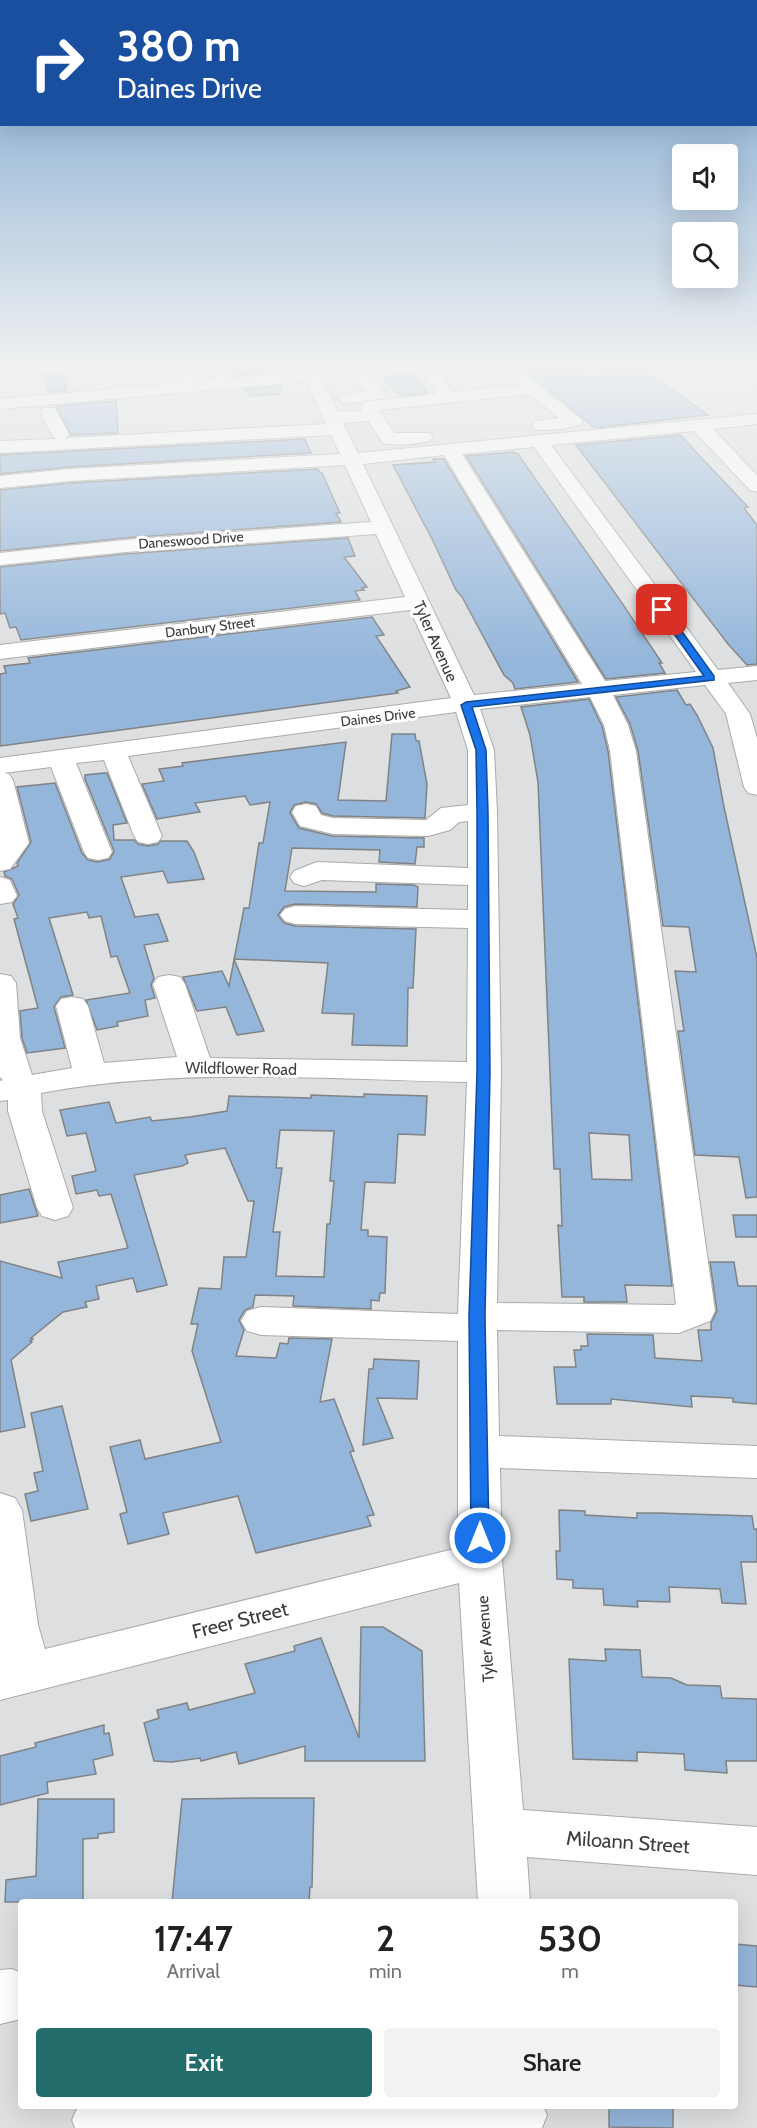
<!DOCTYPE html>
<html lang="en">
<head>
<meta charset="utf-8">
<style>
  :root { --surface:#fff; --page:#f2f2f2; --text:#202124; --muted:#757577; --accent:#226d6b }
  body { margin:0; font-family:Cabin,sans-serif; background:var(--page); color:var(--text); height:100vh; display:flex; flex-direction:column; font-size:22px; white-space:nowrap }
  * { box-sizing:border-box; margin:0 }
  p { font-size:20px; color:var(--muted) }
  .icon { flex:none; width:33px; height:33px; fill:none; stroke:currentColor; stroke-width:2; stroke-linecap:round; stroke-linejoin:round }
  .map { position:relative; flex:1; overflow:hidden }
  .sheet { position:absolute; left:18px; top:1899px; width:720px; height:210px; display:flex; flex-direction:column; background:var(--surface); border-radius:6px; box-shadow:0 6px 24px #0002 }
  .sheet>* { flex:none }
  .hud { position:absolute; left:0px; top:0px; width:758px; height:126px; box-shadow:0 6px 24px #0002; background:#1a4fa0; color:#fff; overflow:hidden }
  .tools { position:absolute; left:672px; top:144px; display:grid; gap:12px }
  .tools a { display:grid; place-items:center; width:66px; height:66px; border-radius:6px; background:var(--surface); box-shadow:0 6px 24px #0002; font-size:30px }
  .pin { position:absolute; display:grid; place-items:center; width:51px; height:51px; color:#fff; margin:-26px; border-radius:12px; box-shadow:0 3px 9px #0006 }
  .me { position:absolute; width:66px; margin:-33px; rotate:0deg; stroke-linejoin:round; filter:drop-shadow(0 0 4px #0008) }
  .turn { display:flex; align-items:center; gap:21px; height:126px; padding:0 18px; font-size:27px }
  .turn .icon { width:78px; height:78px; stroke-width:2.5 }
  .turn b { display:block; font-size:42px; line-height:51px }
  .eta { display:flex; justify-content:space-evenly; align-items:center; height:102px; text-align:center }
  .eta b { font-size:36px; font-weight:600; line-height:42px }
  .button { display:flex; gap:12px; margin-top:auto; padding:12px 18px }
  .button a { flex:1; height:69px; border-radius:6px; background:var(--accent); color:#fff; font-size:24px; font-weight:600; line-height:69px; text-align:center }
  .button a+a { background:var(--page); color:var(--text) }
  .map>svg:first-child { display:block }
  .building { fill:#94b6db; stroke:#818283; stroke-width:1.5; fill-rule:evenodd }
  .lines { fill:none; stroke-linecap:round; stroke-linejoin:round }
  .minor-casing { stroke:#a8aaab; stroke-width:2 }
  .major-casing { stroke:#a8aaab; stroke-width:2 }
  .minor { fill:#fff; fill-rule:evenodd }
  .major { fill:#fff; fill-rule:evenodd }
  .route { fill:#1a73e8; stroke:#114b97; stroke-width:1.5 }
  .labels { text-anchor:middle; stroke-width:6; stroke-linejoin:round; paint-order:stroke }
  .far-street-label { font-size:14px; fill:#3c3c3d; stroke:#fff }
  .street-label { font-size:16px; fill:#3c3c3d; stroke:#fff }
  .near-street-label { font-size:20px; fill:#3c3c3d; stroke:#fff }
</style>
</head>
<body>
<div class="map">
<svg width="757" height="2128" viewBox="0 0 757 2128">
  <rect width="100%" height="100%" fill="#dedfe0"/>
  <g class="building">
    <polygon points="232,366 279,366 280,372 234,376 230,370"/>
    <polygon points="528,366 569,366 583,372 638,366 708,415 595,428 524,369 530,368"/>
    <polygon points="67,374 66,391 49,392 42,375"/>
    <polygon points="413,374 427,393 401,396 382,377"/>
    <polygon points="280,386 280,394 251,396 244,389"/>
    <polygon points="116,401 118,433 71,435 56,406"/>
    <polygon points="680,435 748,507 744,508 757,525 757,664 747,665 728,644 576,445"/>
    <polygon points="305,439 311,453 70,467 0,474 0,455"/>
    <polygon points="513,452 518,454 624,606 662,663 659,663 665,673 606,679 466,456"/>
    <polygon points="433,459 444,459 578,682 515,689 513,683 504,675 462,597 456,590 433,541 393,465 435,462"/>
    <polygon points="318,469 320,473 322,473 340,513 336,513 341,522 125,538 0,551 0,490 70,483"/>
    <polygon points="348,538 355,556 344,557 367,587 362,588 364,590 355,591 360,600 21,640 16,627 10,628 5,613 0,614 0,567 125,554"/>
    <polygon points="372,617 384,635 376,636 410,687 396,691 398,693 0,746 0,674 6,673 4,666 30,663 28,658"/>
    <polygon points="677,690 686,705 690,704 697,715 713,748 724,807 757,958 757,1197 746,1198 739,1157 695,1155 678,1031 684,1031 675,971 696,972 689,927 663,926 638,751 630,724 616,697"/>
    <path d="M589 699 602 726 608 751 672 1286 625 1285 627 1302H584V1297H562L558 1225 562 1226 560 1169H554L538 782 530 735 521 707ZM589 1133 629 1135 632 1180 592 1179Z"/>
    <polygon points="392,734 415,734 416,741 419,741 427,784 425,818 333,816 322,813 316,804 306,802 294,805 290,813 299,828 332,836 424,838 424,847 417,847 415,864 379,862 380,850 292,848 285,891 376,892 376,884 414,885 418,887 417,907 295,904 284,907 278,915 284,923 295,926 416,929 413,988 408,988 407,1046 352,1045 354,1014 322,1013 328,963 234,959 264,1031 237,1035 226,1007 197,1011 183,977 222,971 229,986 244,908 249,908 259,843 263,843 270,802 250,805 245,796 195,803 200,812 157,819 142,784 164,781 159,769 183,766 182,763 346,742 338,800 386,801"/>
    <polygon points="104,773 107,773 127,823 113,825 114,840 134,840 138,844 148,846 158,844 161,841 187,841 194,852 204,879 168,883 163,871 121,877 135,917 158,914 168,941 144,945 154,978 151,985 155,998 145,1000 148,1016 117,1022 118,1026 97,1030 86,1000 130,993 117,956 111,957 101,916 89,918 87,912 49,918 73,995 61,997 54,1007 65,1048 27,1053 22,1038 20,1011 38,1008 14,919 18,918 13,904 19,895 12,879 5,876 4,872 18,866 17,863 31,842 17,787 55,783 82,853 88,860 98,862 110,859 114,851 85,779 85,775"/>
    <path d="M364 1094 427 1096 425 1135 398 1134 395 1183 365 1182 361 1230H368V1236L387 1237 385 1293H380L379 1301 371 1300V1309L293 1306 294 1296 255 1295 253 1307 245 1310 239 1320 244 1330 236 1356 276 1358 280 1343 288 1344 289 1338 332 1339 320 1402 334 1399 354 1451 350 1452 374 1515 367 1516 371 1526 256 1553 238 1496 163 1513 169 1534 128 1544 120 1514 127 1512 110 1447 140 1440 145 1459 221 1442 192 1351 198 1324H191L199 1288 221 1289 224 1257H246L254 1201H248L225 1148 185 1155 188 1163 182 1166 134 1175 167 1285 137 1292 133 1278 96 1286 99 1299 85 1302 87 1307 63 1312 31 1338 33 1339 30 1341 32 1342 11 1360 25 1427 0 1432V1261L62 1278 58 1262 128 1248 111 1194 99 1196 97 1190 76 1194 72 1176 96 1171 86 1133 67 1136 60 1110 109 1102 116 1123 150 1117 152 1121 190 1117 227 1111 229 1096 311 1098V1095L364 1097ZM280 1130 334 1131 330 1181H334L330 1224H327L324 1277 276 1276 280 1232H273L282 1168H276Z"/>
    <polygon points="29,1189 38,1216 0,1223 0,1195"/>
    <polygon points="733,1215 757,1215 757,1237 736,1237"/>
    <polygon points="710,1262 734,1262 738,1286 757,1286 757,1404 733,1402 733,1398 691,1396 692,1407 611,1399 611,1404 557,1404 554,1367 576,1367 574,1350 581,1350 581,1346 588,1346 587,1334 653,1335 655,1358 702,1361 698,1330 711,1330 711,1323 717,1311"/>
    <polygon points="374,1359 419,1361 417,1399 377,1398 393,1438 363,1445 369,1369 373,1369"/>
    <polygon points="62,1406 88,1509 31,1521 25,1494 38,1491 34,1473 43,1471 31,1413"/>
    <polygon points="559,1510 585,1511 585,1515 637,1518 637,1513 658,1513 752,1516 754,1529 757,1529 757,1562 741,1562 746,1604 722,1603 720,1589 669,1587 670,1602 637,1601 638,1607 604,1605 603,1589 573,1588 573,1580 557,1579 556,1551 560,1551"/>
    <polygon points="361,1627 383,1627 422,1651 425,1761 305,1761 305,1746 239,1764 236,1752 201,1761 200,1758 172,1762 154,1761 144,1723 159,1718 157,1710 187,1703 189,1710 255,1693 245,1664 295,1651 294,1646 321,1638 359,1738"/>
    <polygon points="605,1649 640,1650 642,1677 671,1678 687,1685 720,1686 722,1698 757,1699 757,1761 726,1761 727,1773 685,1770 684,1754 637,1752 637,1761 573,1759 569,1659 606,1661"/>
    <polygon points="104,1725 104,1734 109,1733 113,1755 93,1760 96,1774 47,1782 48,1793 0,1805 0,1756 36,1747 35,1743"/>
    <polygon points="261,1798 314,1798 312,1887 310,1887 309,1902 172,1902 182,1799"/>
    <polygon points="38,1799 114,1799 114,1832 98,1834 98,1838 83,1839 83,1902 5,1902 6,1880 36,1876"/>
    <polygon points="735,1944 757,1946 757,1987 735,1985"/>
    <polygon points="609,2106 673,2106 673,2128 609,2127"/>
  </g>
  <g class="lines">
    <g class="minor-casing">
      <g id="minor">
        <polygon points="0,366 52,366 44,371 0,374"/>
        <path d="M174 366H190L192 372 199 380 191 385C181 382 176 376 174 366Z"/>
        <polygon points="213,366 230,366 228,370 231,377 229,381 217,381 211,369"/>
        <path d="M300 366H316L338 412 362 411 360 408 365 402 371 401 436 394 424 375C433 363 508 366 525 366L520 370 583 421 580 425C567 428 548 432 535 429L532 425 535 421 559 418 530 394 379 410 394 433H430L433 437 430 441C416 444 397 446 383 443L368 421 343 423 358 453 757 414V424L713 429 757 475V492L750 490 694 431 551 445 718 670 757 666V680L728 683 750 714 757 738V795L748 793 744 787 726 714 705 685 613 695 628 725 636 751 715 1311 710 1321 679 1333 497 1330 499 1436 757 1446V1478L500 1468 502 1560 523 1810 757 1827V1875L527 1857 530 1902H478L459 1583 0 1700V1493L15 1498 22 1510 38 1625 45 1649 458 1548V1341L261 1335 247 1331 241 1321 247 1311 261 1307 458 1314 467 1082C325 1079 181 1067 41 1093L42 1111 73 1208 68 1216 55 1220 42 1216 37 1208 8 1111V1100L0 1101V1081L3 1080 0 1077V974L11 976 16 983 20 1038 32 1075 72 1068 56 1006 61 999 72 997 83 999 88 1006 104 1063 177 1057 153 984 158 977 169 975 180 977 185 984 210 1058 467 1062 468 928 295 924 285 921 280 915 285 909 295 906 468 910V885L322 880 304 886 294 883 290 877 294 871 317 862 468 868V821L459 822 450 830 428 836 333 834 300 826 292 812 296 806 306 804 316 806 321 815 333 818 426 820 441 808 468 805V750L456 712 128 756 162 836 158 842 148 844 138 842 134 836 104 760 76 763 112 852 108 858 98 860 88 858 84 852 51 767 4 773 9 774 13 780 29 843 10 869 0 871V758L451 698 410 610 0 659V645L405 597 376 534 125 552 0 565V553L125 540 371 522 345 465 70 481 0 488V476L70 469 340 454 331 435 0 453V441L56 439 51 434 40 412 43 408H55L69 434 66 438 326 424ZM503 372 519 385 452 392 443 379ZM534 447 696 672 605 681 462 454ZM444 455 582 684 474 695 363 464ZM590 697 604 725 610 751 676 1304 674 1305 497 1303 501 1072 497 812 494 750 480 709Z"/>
        <path d="M358 367C369 370 381 384 386 394L383 398 348 404 342 403 339 399 342 395 366 391 350 372Z"/>
        <polygon points="0,877 10,880 17,896 12,902 0,904"/>
        <polygon points="12,1969 21,1973 21,2019 0,2024 0,1970"/>
        <polygon points="78,2106 543,2106 547,2115 542,2128 75,2128 72,2120"/>
      </g>
    </g>
    <g class="major-casing">
      <polygon id="major" points="368,366 432,366 424,371 0,409 0,399"/>
    </g>
    <use href="#minor" class="minor"/>
    <use href="#major" class="major"/>
  </g>
  <linearGradient id="sky" x2="0" y2="1"><stop stop-color="#74a2cf"/><stop offset="0.55" stop-color="#f0f1f1"/><stop offset="1" stop-color="#f0f1f1" stop-opacity="0"/></linearGradient>
  <rect width="757" height="664" fill="url(#sky)"/>
  <polygon class="route" points="662,607 665,608 714,676 714,680 472,707 486,750 488,812 490,1072 485,1316 489,1538 486,1543 480,1545 473,1543 471,1538 469,1316 477,1072 477,812 476,750 461,705 466,702 704,676 657,610"/>
  <g class="labels">
    <g class="far-street-label">
      <text transform="translate(191 540) rotate(-4)" y="5">Daneswood Drive</text>
      <text transform="translate(210 627) rotate(-7)" y="5">Danbury Street</text>
      <text transform="translate(378 717) rotate(-7)" y="5">Daines Drive</text>
    </g>
    <g class="street-label">
      <text transform="translate(436 641) rotate(66)" y="6">Tyler Avenue</text>
      <text transform="translate(241 1068) rotate(1)" y="6">Wildflower Road</text>
      <text transform="translate(485 1639) rotate(-94)" y="6">Tyler Avenue</text>
    </g>
    <g class="near-street-label">
      <text transform="translate(240 1620) rotate(-14)" y="7">Freer Street</text>
      <text transform="translate(628 1842) rotate(4)" y="7">Miloann Street</text>
    </g>
  </g>
</svg>
<div class="tools">
<a><svg class="icon" aria-label="sound" viewBox="0 0 24 24"><path d="M4 9h4l5-4v14l-5-4H4zM17 9q2 3 0 6"/></svg></a>
<a><svg class="icon" aria-label="search" viewBox="0 0 24 24"><circle cx="10" cy="10" r="6"/><path d="M15 15l6 6"/></svg></a>
</div>
<div class="pin" style="left:662px;top:610px;background:#d93025"><svg class="icon" aria-label="arrive" viewBox="0 0 24 24"><path d="M6 21V4h12l-3 4 3 4H6"/></svg></div>
<svg class="me" style="left:480px;top:1538px" viewBox="-20 -20 40 40"><circle r="17" fill="#1a73e8" stroke="#fff" stroke-width="3"/><path d="M0-11L8 9 0 5-8 9z" fill="#fff"/></svg>
<div class="hud">
<div class="turn"><svg class="icon" aria-label="right" viewBox="0 0 24 24"><path d="M7 20v-9h11M14 6l5 5-5 5"/></svg><div><b>380 m</b>Daines Drive</div></div>
</div>
<section class="sheet">
<div class="eta">
<div><b>17:47</b><p>Arrival</p></div>
<div><b>2</b><p>min</p></div>
<div><b>530</b><p>m</p></div>
</div>
<div class="button"><a>Exit</a><a>Share</a></div>
</section>
</div>
</body>
</html>
